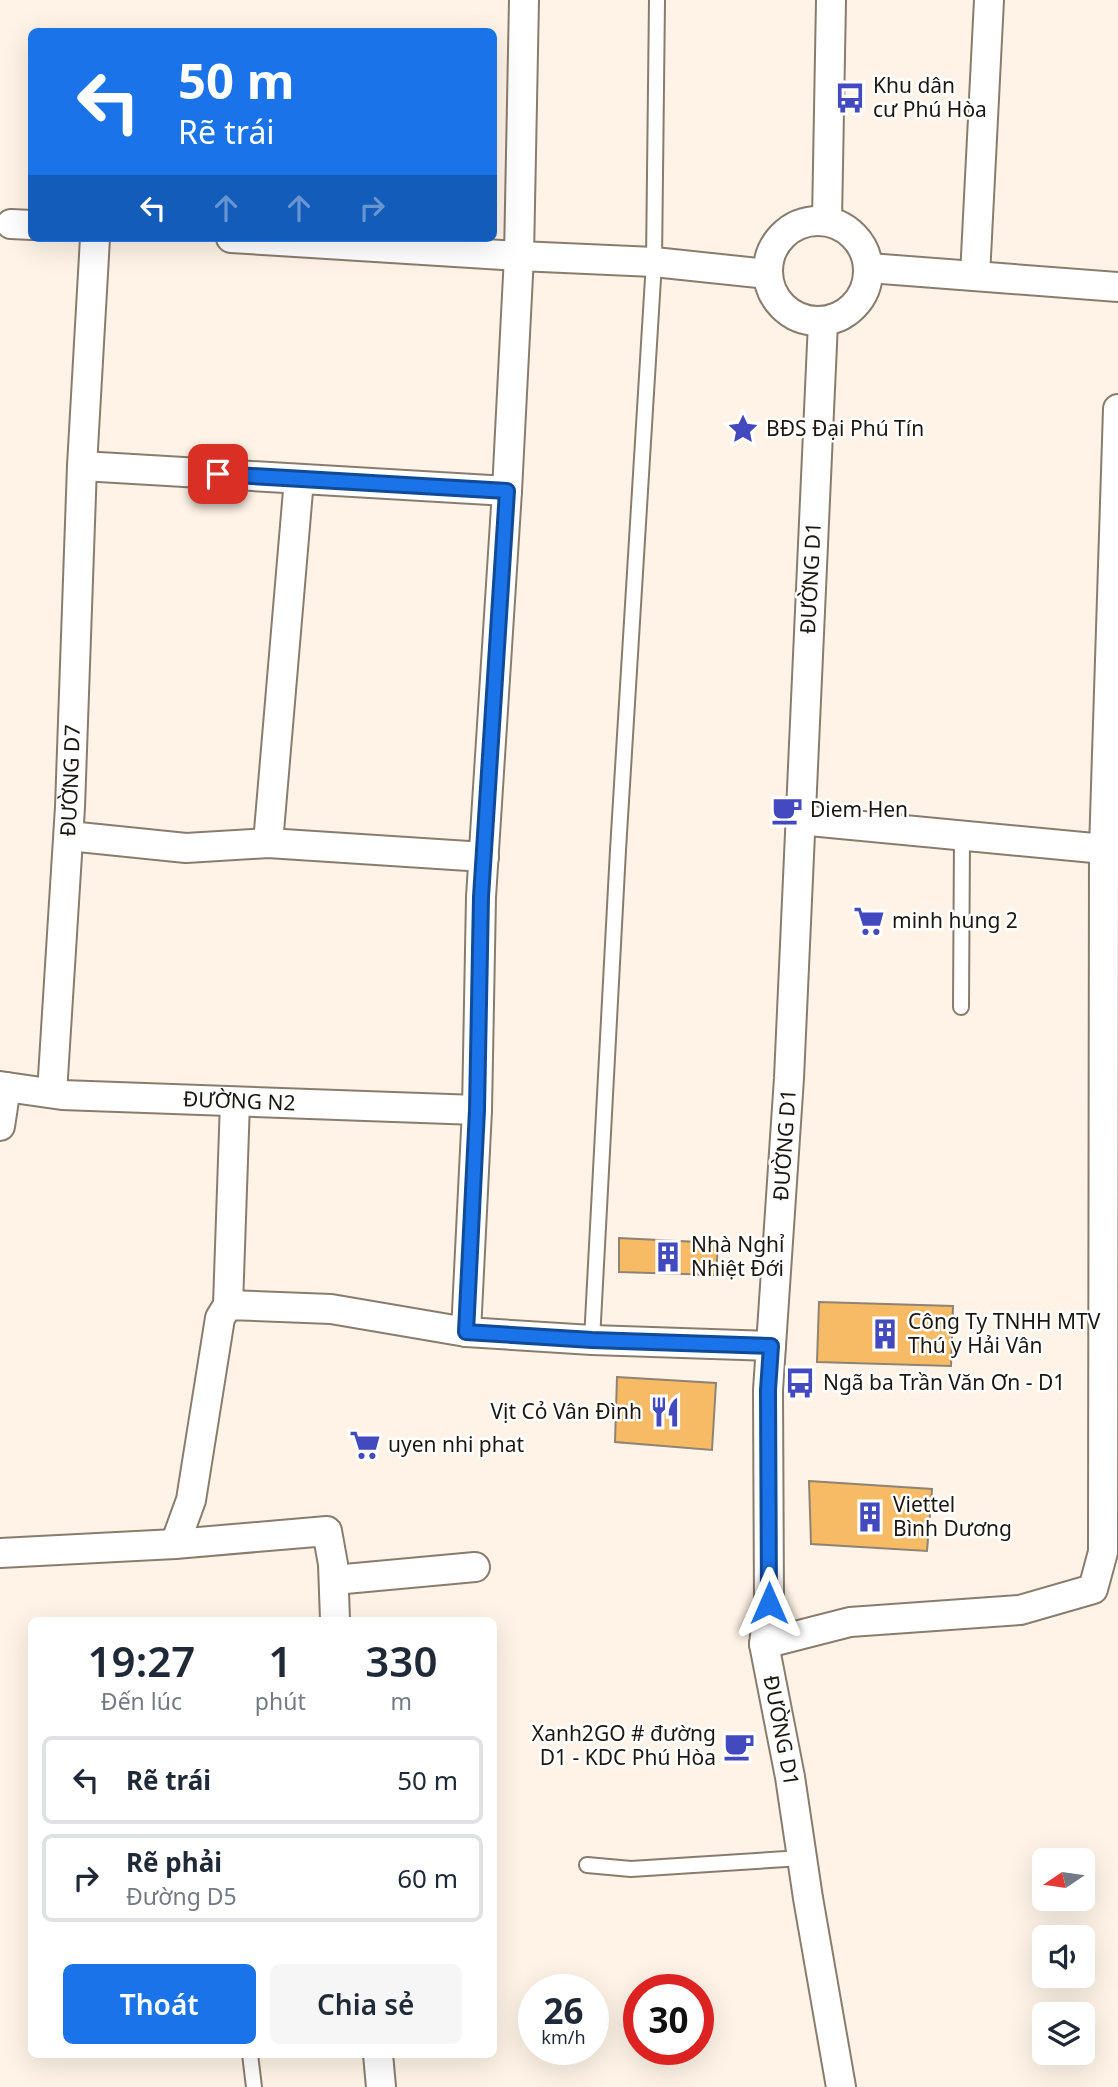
<!DOCTYPE html>
<html lang="vi">
<head>
<meta charset="utf-8">
<style>
  :root { --surface:#fff; --page:#f6f6f7; --text:#1f2937; --muted:#747a83; --line:#e0e1e3; --accent:#1a73e8 }
  body { margin:0; font-family:"Noto Sans",sans-serif; background:var(--page); color:var(--text); height:100vh; display:flex; flex-direction:column; font-size:26px; white-space:nowrap }
  * { box-sizing:border-box; margin:0 }
  p { font-size:23px; color:var(--muted) }
  .icon { flex:none; width:38px; height:38px; fill:none; stroke:currentColor; stroke-width:2; stroke-linecap:round; stroke-linejoin:round }
  .map { position:relative; flex:1; overflow:hidden }
  .drawer { position:absolute; left:28px; top:1617px; width:469px; height:441px; display:flex; flex-direction:column; background:var(--surface); border-radius:10px; box-shadow:0 7px 28px #0002 }
  .drawer>* { flex:none }
  .hud { position:absolute; left:28px; top:28px; width:469px; height:214px; border-radius:10px; box-shadow:0 7px 28px #0002; background:#1a73e8; color:#fff; overflow:hidden }
  .needle { width:46px; rotate:257deg }
  .fabs { position:absolute; left:1032px; top:1848px; display:grid; gap:14px }
  .fabs a { display:grid; place-items:center; width:63px; height:63px; border-radius:10px; background:var(--surface); box-shadow:0 7px 28px #0002; font-size:35px }
  .speed { position:absolute; left:518px; top:1974px; display:flex; gap:14px; font-size:35px; font-weight:700; text-align:center }
  .speed>* { display:grid; place-content:center; width:91px; height:91px; border-radius:50%; background:var(--surface); box-shadow:0 7px 28px #0002; line-height:1 }
  .speed small { font-size:18px; font-weight:400 }
  .speed .limit { border:10px solid #d22; background:#fff; color:#111 }
  .pin { position:absolute; display:grid; place-items:center; width:60px; height:60px; color:#fff; margin:-30px; border-radius:14px; box-shadow:0 4px 10px #0006 }
  .me { position:absolute; width:77px; margin:-38px; rotate:0deg; stroke-linejoin:round; filter:drop-shadow(0 0 5px #0008) }
  .turn { display:flex; align-items:center; gap:24px; height:147px; padding:0 35px; font-size:32px }
  .turn .icon { width:91px; height:91px; stroke-width:2.5 }
  .turn b { display:block; font-size:49px; line-height:60px }
  .lanes { display:flex; align-items:center; height:66px; padding:0 35px; background:#0003; justify-content:center; gap:35px; direction:ltr }
  .lanes .off { opacity:.35 }
  .eta { display:flex; justify-content:space-evenly; align-items:center; height:119px; text-align:center }
  .eta b { font-size:42px; font-weight:600; line-height:49px }
  .cta { display:flex; gap:14px; margin-top:auto; padding:14px 35px }
  .cta a { flex:1; height:80px; border-radius:10px; background:var(--accent); color:#fff; font-size:28px; font-weight:600; line-height:80px; text-align:center }
  .cta a+a { background:var(--page); color:var(--text) }
  ul { padding:0; list-style:none }
  li { display:flex; align-items:center; gap:21px; height:88px; margin:0 14px 10px; padding:0 21px; border:4px solid var(--line); border-radius:10px }
  li div { flex:1 }
  li b { display:block; font-size:26px }
  li em { font-style:normal }
  .map>svg:first-child { display:block }
  .building { fill:#f7bb66; stroke:#8f8374; stroke-width:2 }
  .lines { fill:none; stroke-linecap:round; stroke-linejoin:round }
  .service-casing { stroke:#887c6d; stroke-width:18 }
  .minor-casing { stroke:#887c6d; stroke-width:32 }
  .service { stroke:#fff; stroke-width:14 }
  .minor { stroke:#fff; stroke-width:28 }
  .route-casing { stroke:#114b97; stroke-width:18 }
  .route { stroke:#1a73e8; stroke-width:12 }
  .labels { text-anchor:middle; stroke-width:5; stroke-linejoin:round; paint-order:stroke }
  .poi-label { font-size:21px; fill:#1c1711; stroke:#fff; text-anchor:start }
  .street-label { font-size:21px; fill:#1c1711; stroke:#fff }
</style>
</head>
<body>
<div class="map">
<svg width="1118" height="2087" viewBox="0 0 1118 2087">
  <rect width="100%" height="100%" fill="#fef3e6"/>
  <g class="building">
    <polygon points="619,1238 718,1243 716,1275 619,1272"/>
    <polygon points="819,1302 953,1306 951,1366 817,1362"/>
    <polygon points="617,1377 716,1383 712,1450 615,1442"/>
    <polygon points="809,1481 932,1489 927,1551 811,1544"/>
  </g>
  <g class="lines">
    <g class="service-casing">
      <g id="service">
        <polyline points="961,1007 962,836"/>
        <polyline points="592,1340 618,850 654,262 657,0"/>
        <polyline points="587,1865 631,1869 802,1858"/>
        <polyline points="250,2054 254,2087"/>
      </g>
    </g>
    <g class="minor-casing">
      <g id="minor">
        <circle cx="818" cy="271" r="50"/>
        <polyline points="827,221 831,0"/>
        <polyline points="11,224 32,225"/>
        <polyline points="231,238 519,256 524,0"/>
        <polyline points="869,268 1118,287"/>
        <polyline points="975,276 989,0"/>
        <path id="s1" d="M823 322 789 1078 768 1390 769 1603 764 1644 790 1777 808 1898 841 2087"/>
        <polyline points="1118,409 1104,849 1118,849"/>
        <polyline points="82,466 507,491"/>
        <polyline points="69,836 186,848 268,843 484,857"/>
        <polyline points="268,843 299,479"/>
        <path id="s2" d="M0 1086 62 1095 477 1110"/>
        <path id="s3" d="M52 1093 70 807 82 466 95 238"/>
        <polyline points="0,1126 6,1087"/>
        <polyline points="228,1305 235,1102"/>
        <polyline points="466,1332 477,1110 481,897 507,491 519,256 654,262 768,274"/>
        <polyline points="175,1544 191,1500 220,1318 228,1305 331,1309 466,1332 592,1340 771,1346"/>
        <polyline points="0,1553 175,1544 327,1531 333,1564 335,1620"/>
        <polyline points="334,1580 475,1567"/>
        <polyline points="764,1644 850,1622 1020,1610 1093,1589 1103,1552 1104,849 799,820"/>
        <polyline points="378,2054 381,2087"/>
      </g>
    </g>
    <use href="#service" class="service"/>
    <use href="#minor" class="minor"/>
  </g>
  <g class="lines">
    <g class="route-casing">
      <polyline id="route" points="218,474 507,491 481,897 477,1110 466,1332 592,1340 771,1346 768,1390 769,1603"/>
    </g>
    <use href="#route" class="route"/>
  </g>
  <defs>
    <g id="bus-bare" transform="scale(2.415)"><path d="M-5-6H5V4H4V6H2V4H-2V6H-4V4H-5ZM-3.5-4V0h7V-4ZM-3.5 1.2v1.5H-2V1.2ZM2 1.2v1.5H3.5V1.2Z" fill="#4349be" stroke="#fff" stroke-width="2.5" paint-order="stroke"/></g>
    <g id="sight-bare" transform="scale(2.415)"><path d="M0-6L1.8-2.2L6-1.7L2.9 1.2L3.7 5.4L0 3.3L-3.7 5.4L-2.9 1.2L-6-1.7L-1.8-2.2Z" fill="#4349be" stroke="#fff" stroke-width="2.5" paint-order="stroke"/></g>
    <g id="cafe-bare" transform="scale(2.415)"><path d="M-5.5-4.5H6V0H3Q3 3.5 0 3.5H-2.5Q-5.5 3.5-5.5 0ZM3-3.2v2h1.7v-2ZM-6 4.5H4V6H-6Z" fill="#4349be" stroke="#fff" stroke-width="2.5" paint-order="stroke"/></g>
    <g id="supermarket-bare" transform="scale(2.415)"><path d="M-6-5.5h2.5l.6 2H6L4.5 2H-2.5L-4.4-4H-6ZM-1.5 3.2a1.3 1.3 0 1 0 .1 0ZM3 3.2a1.3 1.3 0 1 0 .1 0Z" fill="#4349be" stroke="#fff" stroke-width="2.5" paint-order="stroke"/></g>
    <g id="building-bare" transform="scale(2.415)"><path d="M-4-6H4V6H1V3H-1V6H-4ZM-2.5-4.3h1.7v1.8h-1.7ZM.8-4.3h1.7v1.8H.8ZM-2.5-1h1.7V.8h-1.7ZM.8-1h1.7V.8H.8Z" fill="#4349be" stroke="#fff" stroke-width="2.5" paint-order="stroke"/></g>
    <g id="restaurant-bare" transform="scale(2.415)"><path d="M-5-6h1v4h1v-4h1v4h1v-4h1v5L-1.5 .5V6h-2V.5L-5-1ZM5-6V6H3V1.5H1.5Q1.5-4 5-6Z" fill="#4349be" stroke="#fff" stroke-width="2.5" paint-order="stroke"/></g>
  </defs>
  <g fill-rule="evenodd">
    <use href="#bus-bare" x="850" y="98"/>
    <use href="#sight-bare" x="743" y="429"/>
    <use href="#cafe-bare" x="787" y="810"/>
    <use href="#supermarket-bare" x="869" y="921"/>
    <use href="#building-bare" x="668" y="1257"/>
    <use href="#building-bare" x="885" y="1334"/>
    <use href="#bus-bare" x="800" y="1383"/>
    <use href="#restaurant-bare" x="665" y="1412"/>
    <use href="#supermarket-bare" x="365" y="1445"/>
    <use href="#building-bare" x="870" y="1517"/>
    <use href="#cafe-bare" x="739" y="1746"/>
  </g>
  <g class="labels">
    <g class="poi-label">
      <text x="873" y="93">Khu dân<tspan x="873" dy="24">cư Phú Hòa</tspan></text>
      <text x="766" y="436">BĐS Đại Phú Tín</text>
      <text x="810" y="817">Diem Hen</text>
      <text x="892" y="928">minh hung 2</text>
      <text x="691" y="1252">Nhà Nghỉ<tspan x="691" dy="24">Nhiệt Đới</tspan></text>
      <text x="908" y="1329">Công Ty TNHH MTV<tspan x="908" dy="24">Thú y Hải Vân</tspan></text>
      <text x="823" y="1390">Ngã ba Trần Văn Ơn - D1</text>
      <text x="642" y="1419" text-anchor="end">Vịt Cỏ Vân Đình</text>
      <text x="388" y="1452">uyen nhi phat</text>
      <text x="893" y="1512">Viettel<tspan x="893" dy="24">Bình Dương</tspan></text>
      <text x="716" y="1741" text-anchor="end">Xanh2GO # đường<tspan x="716" dy="24">D1 - KDC Phú Hòa</tspan></text>
    </g>
    <g class="street-label">
      <text transform="translate(811 578) rotate(-87)" y="7">ĐƯỜNG D1</text>
      <text dy="7" stroke="none"><textPath href="#s3" startOffset="313">ĐƯỜNG D7</textPath></text>
      <text dy="7" stroke="none"><textPath href="#s2" startOffset="240">ĐƯỜNG N2</textPath></text>
      <text transform="translate(785 1145) rotate(-86)" y="7">ĐƯỜNG D1</text>
      <text dy="7" stroke="none"><textPath href="#s1" startOffset="1412">ĐƯỜNG D1</textPath></text>
    </g>
  </g>
</svg>
<div class="fabs">
<a><svg class="needle" viewBox="-14 -14 28 28"><path d="M0-13l5 13h-10z" fill="#e53935"/><path d="M0 13l5-13h-10z" fill="#747a83"/></svg></a>
<a><svg class="icon" aria-label="sound" viewBox="0 0 24 24"><path d="M4 9h4l5-4v14l-5-4H4zM17 9q2 3 0 6"/></svg></a>
<a><svg class="icon" aria-label="layers" viewBox="0 0 24 24"><path d="M12 4l9 5-9 5-9-5zM3 14l9 5 9-5"/></svg></a>
</div>
<div class="speed"><div>26<small>km/h</small></div><div class="limit">30</div></div>
<div class="pin" style="left:218px;top:474px;background:#d93025"><svg class="icon" aria-label="arrive" viewBox="0 0 24 24"><path d="M6 21V4h12l-3 4 3 4H6"/></svg></div>
<svg class="me" style="left:769px;top:1603px" viewBox="-20 -20 40 40"><path d="M0-17L14 15 0 8-14 15z" fill="#1a73e8" stroke="#fff" stroke-width="4"/></svg>
<div class="hud">
<div class="turn"><svg class="icon" aria-label="left" viewBox="0 0 24 24"><path d="M17 20v-9H6M10 6l-5 5 5 5"/></svg><div><b>50 m</b>Rẽ trái</div></div>
<div class="lanes"><svg class="icon" aria-label="left" viewBox="0 0 24 24"><path d="M17 20v-9H6M10 6l-5 5 5 5"/></svg><svg class="icon off" aria-label="ahead" viewBox="0 0 24 24"><path d="M12 20V5M6 11l6-6 6 6"/></svg><svg class="icon off" aria-label="ahead" viewBox="0 0 24 24"><path d="M12 20V5M6 11l6-6 6 6"/></svg><svg class="icon off" aria-label="right" viewBox="0 0 24 24"><path d="M7 20v-9h11M14 6l5 5-5 5"/></svg></div>
</div>
<section class="drawer">
<div class="eta">
<div><b>19:27</b><p>Đến lúc</p></div>
<div><b>1</b><p>phút</p></div>
<div><b>330</b><p>m</p></div>
</div>
<ul>
<li><svg class="icon" aria-label="left" viewBox="0 0 24 24"><path d="M17 20v-9H6M10 6l-5 5 5 5"/></svg><div><b>Rẽ trái</b></div><em>50 m</em></li>
<li><svg class="icon" aria-label="right" viewBox="0 0 24 24"><path d="M7 20v-9h11M14 6l5 5-5 5"/></svg><div><b>Rẽ phải</b><p>Đường D5</p></div><em>60 m</em></li>
</ul>
<div class="cta"><a>Thoát</a><a>Chia sẻ</a></div>
</section>
</div>
</body>
</html>
